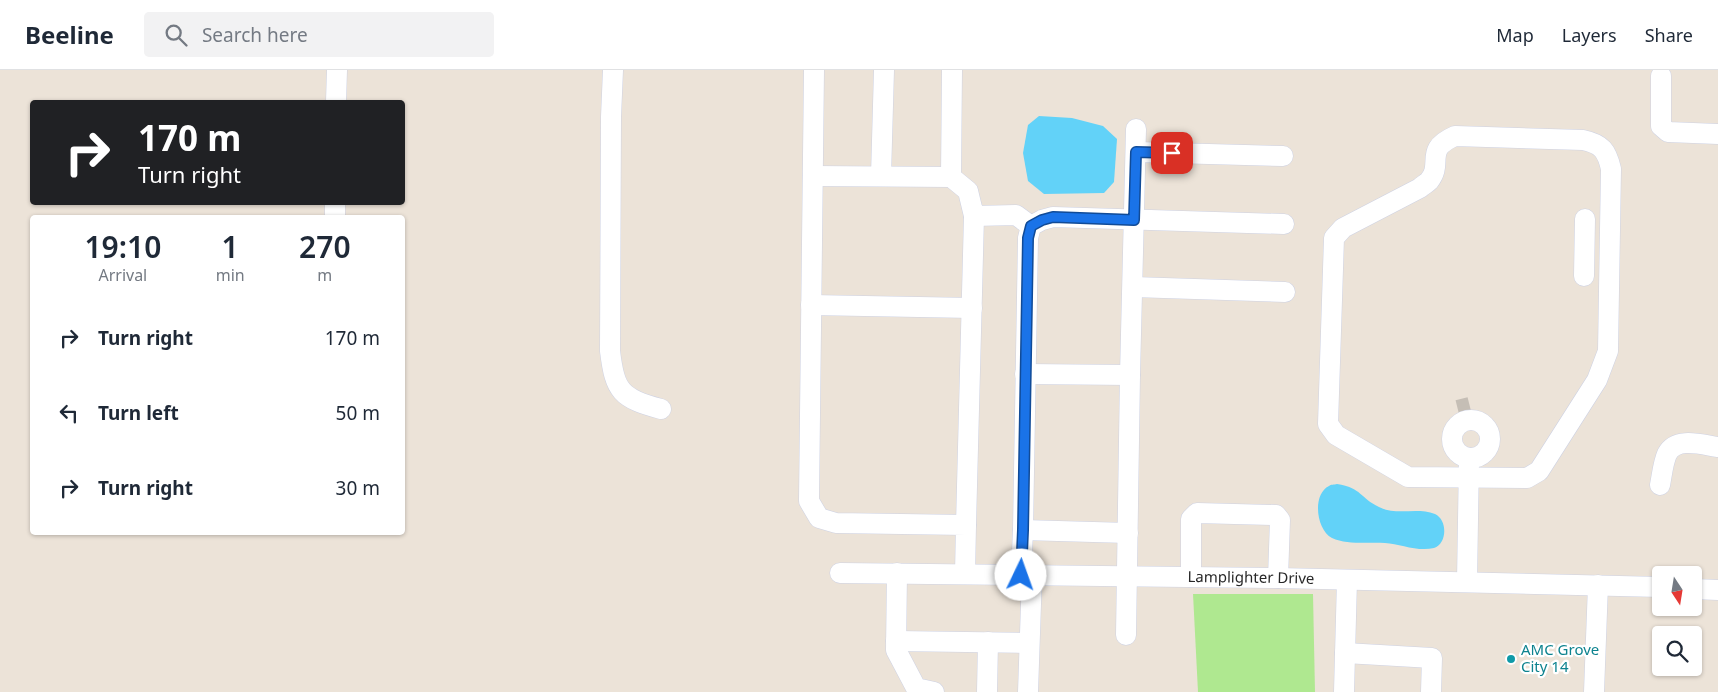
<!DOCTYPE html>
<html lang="en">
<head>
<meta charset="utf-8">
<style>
  :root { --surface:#fff; --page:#f2f2f3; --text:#1f2937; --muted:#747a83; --line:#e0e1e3 }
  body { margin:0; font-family:"Noto Sans",sans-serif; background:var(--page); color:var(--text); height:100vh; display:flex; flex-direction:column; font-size:19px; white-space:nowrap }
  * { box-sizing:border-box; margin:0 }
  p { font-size:16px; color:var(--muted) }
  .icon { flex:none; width:28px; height:28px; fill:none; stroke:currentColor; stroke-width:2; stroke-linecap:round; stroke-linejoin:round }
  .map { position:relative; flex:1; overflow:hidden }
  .side { position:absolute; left:30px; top:145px; width:375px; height:320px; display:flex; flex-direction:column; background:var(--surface); border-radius:5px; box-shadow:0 1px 4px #0004 }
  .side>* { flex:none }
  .guide { position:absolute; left:30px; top:30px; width:375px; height:105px; border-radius:5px; box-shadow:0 1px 4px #0004; background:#202124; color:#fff; overflow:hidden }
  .needle { width:32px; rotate:168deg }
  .controls { position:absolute; left:1652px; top:496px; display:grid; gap:10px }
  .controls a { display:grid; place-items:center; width:50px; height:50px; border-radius:5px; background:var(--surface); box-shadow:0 1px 4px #0004; font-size:25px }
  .pin { position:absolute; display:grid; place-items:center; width:42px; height:42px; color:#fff; margin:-21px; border-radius:10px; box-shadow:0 2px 8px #0006 }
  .me { position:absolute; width:55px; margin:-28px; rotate:3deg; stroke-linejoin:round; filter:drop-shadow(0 0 4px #0008) }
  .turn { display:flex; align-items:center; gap:18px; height:105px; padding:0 25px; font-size:22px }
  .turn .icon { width:65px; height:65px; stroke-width:2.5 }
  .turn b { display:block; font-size:35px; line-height:42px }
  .eta { display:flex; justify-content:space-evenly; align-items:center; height:85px; text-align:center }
  .eta b { font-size:30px; font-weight:600; line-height:35px }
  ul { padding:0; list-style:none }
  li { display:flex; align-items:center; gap:15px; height:75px; padding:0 25px }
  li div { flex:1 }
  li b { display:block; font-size:19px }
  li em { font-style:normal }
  header { display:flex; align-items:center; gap:30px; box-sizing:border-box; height:70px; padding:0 25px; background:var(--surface); border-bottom:1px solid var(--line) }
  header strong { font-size:24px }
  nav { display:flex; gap:28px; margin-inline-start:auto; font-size:18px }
  .search { width:350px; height:45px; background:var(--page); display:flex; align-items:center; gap:12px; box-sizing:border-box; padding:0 18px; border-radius:5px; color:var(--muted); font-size:19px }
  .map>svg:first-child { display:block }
  .green { fill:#afe890 }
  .water { fill:#62d2f8 }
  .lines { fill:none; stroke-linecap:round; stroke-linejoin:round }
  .minor-tunnel { stroke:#c5beb5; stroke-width:20; stroke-dasharray:20 10; stroke-linecap:butt }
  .minor-casing { stroke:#ced2e3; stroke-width:21 }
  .minor { stroke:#fff; stroke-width:20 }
  .route-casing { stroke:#114b97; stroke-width:12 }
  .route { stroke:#1a73e8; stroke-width:9 }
  .culture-dot { fill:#0f9aa8; stroke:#fff; stroke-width:2 }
  .labels { text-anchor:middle; stroke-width:4.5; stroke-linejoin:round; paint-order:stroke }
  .street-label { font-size:15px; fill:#282828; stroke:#fff }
  .culture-label { font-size:15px; fill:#0d838f; stroke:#fff; text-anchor:start }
</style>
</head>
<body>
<header>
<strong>Beeline</strong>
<div class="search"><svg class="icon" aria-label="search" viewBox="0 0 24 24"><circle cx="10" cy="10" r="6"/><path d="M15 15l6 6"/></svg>Search here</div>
<nav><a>Map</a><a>Layers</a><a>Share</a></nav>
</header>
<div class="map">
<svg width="1718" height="622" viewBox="0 0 1718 622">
  <rect width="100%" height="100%" fill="#ece3d8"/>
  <polygon class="green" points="1193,524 1313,524 1315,622 1198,622"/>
  <g class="water">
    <polygon points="1039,46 1072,48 1103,56 1117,69 1114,112 1104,123 1044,124 1028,111 1023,83 1028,55"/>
    <path d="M1337 414C1362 418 1360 428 1379 437 1396 446 1417 437 1435 444 1448 450 1447 474 1434 478 1418 482 1400 474 1385 473 1368 472 1347 475 1332 468 1316 460 1312 424 1329 416 1331 414 1334 415 1337 414Z"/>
  </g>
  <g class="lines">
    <polyline class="minor-tunnel" points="1458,340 1470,337"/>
    <g class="minor-casing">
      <g id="minor">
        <path d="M613 0 611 47 610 281C615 322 621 328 661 339"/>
        <polyline points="814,0 809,431 819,448 836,453 966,455 965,504"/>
        <polyline points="952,0 951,107 968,121 974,146 1016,145 1031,156"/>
        <polyline points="1661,6 1661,56 1668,62 1718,64"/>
        <polyline points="336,32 337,0"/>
        <path d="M1455 66 1583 70C1602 74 1607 81 1611 99L1608 281 1597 310 1539 401 1527 408 1408 407 1336 365 1328 354 1334 168 1343 158 1420 118C1422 116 1427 113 1429 111 1444 93 1423 80 1455 66Z"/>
        <polyline points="1136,82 1283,86"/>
        <polyline points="813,106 951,107"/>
        <polyline points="881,106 884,0"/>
        <polyline points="335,148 335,132"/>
        <polyline points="1584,206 1585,149"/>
        <polyline points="1133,217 1285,222"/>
        <polyline points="811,235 972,238"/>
        <polyline points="1025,304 1130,305"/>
        <circle cx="1471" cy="369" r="19"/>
        <path d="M1660 415C1662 405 1663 393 1667 384 1676 366 1703 375 1718 377"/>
        <polyline points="966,455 974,146"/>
        <polyline points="1023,460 1128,463"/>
        <path id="s1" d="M840 503 1278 508 1661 517"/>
        <polyline points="897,503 896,580 916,618 934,622"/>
        <polyline points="1021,505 1023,460 1028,168 1031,156 1042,150 1053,147 1284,154"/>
        <polyline points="1191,507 1191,449 1197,443 1276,445 1280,450 1278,508"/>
        <polyline points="1467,512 1469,388"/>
        <polyline points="1694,519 1718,520"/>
        <polyline points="1126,565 1130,305 1136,59"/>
        <polyline points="896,571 1029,573"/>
        <polyline points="1345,583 1432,588 1431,622"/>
        <polyline points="987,622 988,572"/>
        <polyline points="1028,622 1032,505"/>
        <polyline points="1344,622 1347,510"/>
        <polyline points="1594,622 1598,515"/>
      </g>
    </g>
    <use href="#minor" class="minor"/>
  </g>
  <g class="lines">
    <g class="route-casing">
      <polyline id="route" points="1021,505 1023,460 1028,168 1031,156 1042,150 1053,147 1134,150 1136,82 1172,83"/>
    </g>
    <use href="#route" class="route"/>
  </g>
  <circle class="culture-dot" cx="1511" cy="589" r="5"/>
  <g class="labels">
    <g class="street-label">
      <text dy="5" stroke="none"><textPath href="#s1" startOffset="411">Lamplighter Drive</textPath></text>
    </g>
    <g class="culture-label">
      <text x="1521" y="585">AMC Grove<tspan x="1521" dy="17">City 14</tspan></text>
    </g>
  </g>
</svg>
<div class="controls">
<a><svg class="needle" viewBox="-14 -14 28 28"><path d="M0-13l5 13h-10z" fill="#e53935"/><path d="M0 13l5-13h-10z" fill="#747a83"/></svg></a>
<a><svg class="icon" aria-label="search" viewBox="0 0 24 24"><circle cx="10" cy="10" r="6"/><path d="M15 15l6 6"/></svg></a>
</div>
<div class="pin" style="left:1172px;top:83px;background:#d93025"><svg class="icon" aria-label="arrive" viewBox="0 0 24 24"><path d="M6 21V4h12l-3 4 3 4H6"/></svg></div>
<svg class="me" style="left:1021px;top:505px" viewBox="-20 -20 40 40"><circle r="19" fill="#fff"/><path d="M0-13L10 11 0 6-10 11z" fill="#1a73e8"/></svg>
<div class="guide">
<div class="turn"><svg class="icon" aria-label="right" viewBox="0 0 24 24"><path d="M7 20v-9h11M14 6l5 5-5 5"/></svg><div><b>170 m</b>Turn right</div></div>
</div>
<section class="side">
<div class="eta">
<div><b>19:10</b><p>Arrival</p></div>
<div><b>1</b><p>min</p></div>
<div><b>270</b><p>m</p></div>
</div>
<ul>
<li><svg class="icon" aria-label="right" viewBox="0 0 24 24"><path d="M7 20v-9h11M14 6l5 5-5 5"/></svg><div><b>Turn right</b></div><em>170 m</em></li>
<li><svg class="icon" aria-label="left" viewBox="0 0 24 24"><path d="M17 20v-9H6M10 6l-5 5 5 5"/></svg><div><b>Turn left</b></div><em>50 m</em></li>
<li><svg class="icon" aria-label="right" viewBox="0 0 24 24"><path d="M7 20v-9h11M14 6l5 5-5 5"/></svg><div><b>Turn right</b></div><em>30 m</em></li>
</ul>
</section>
</div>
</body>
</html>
